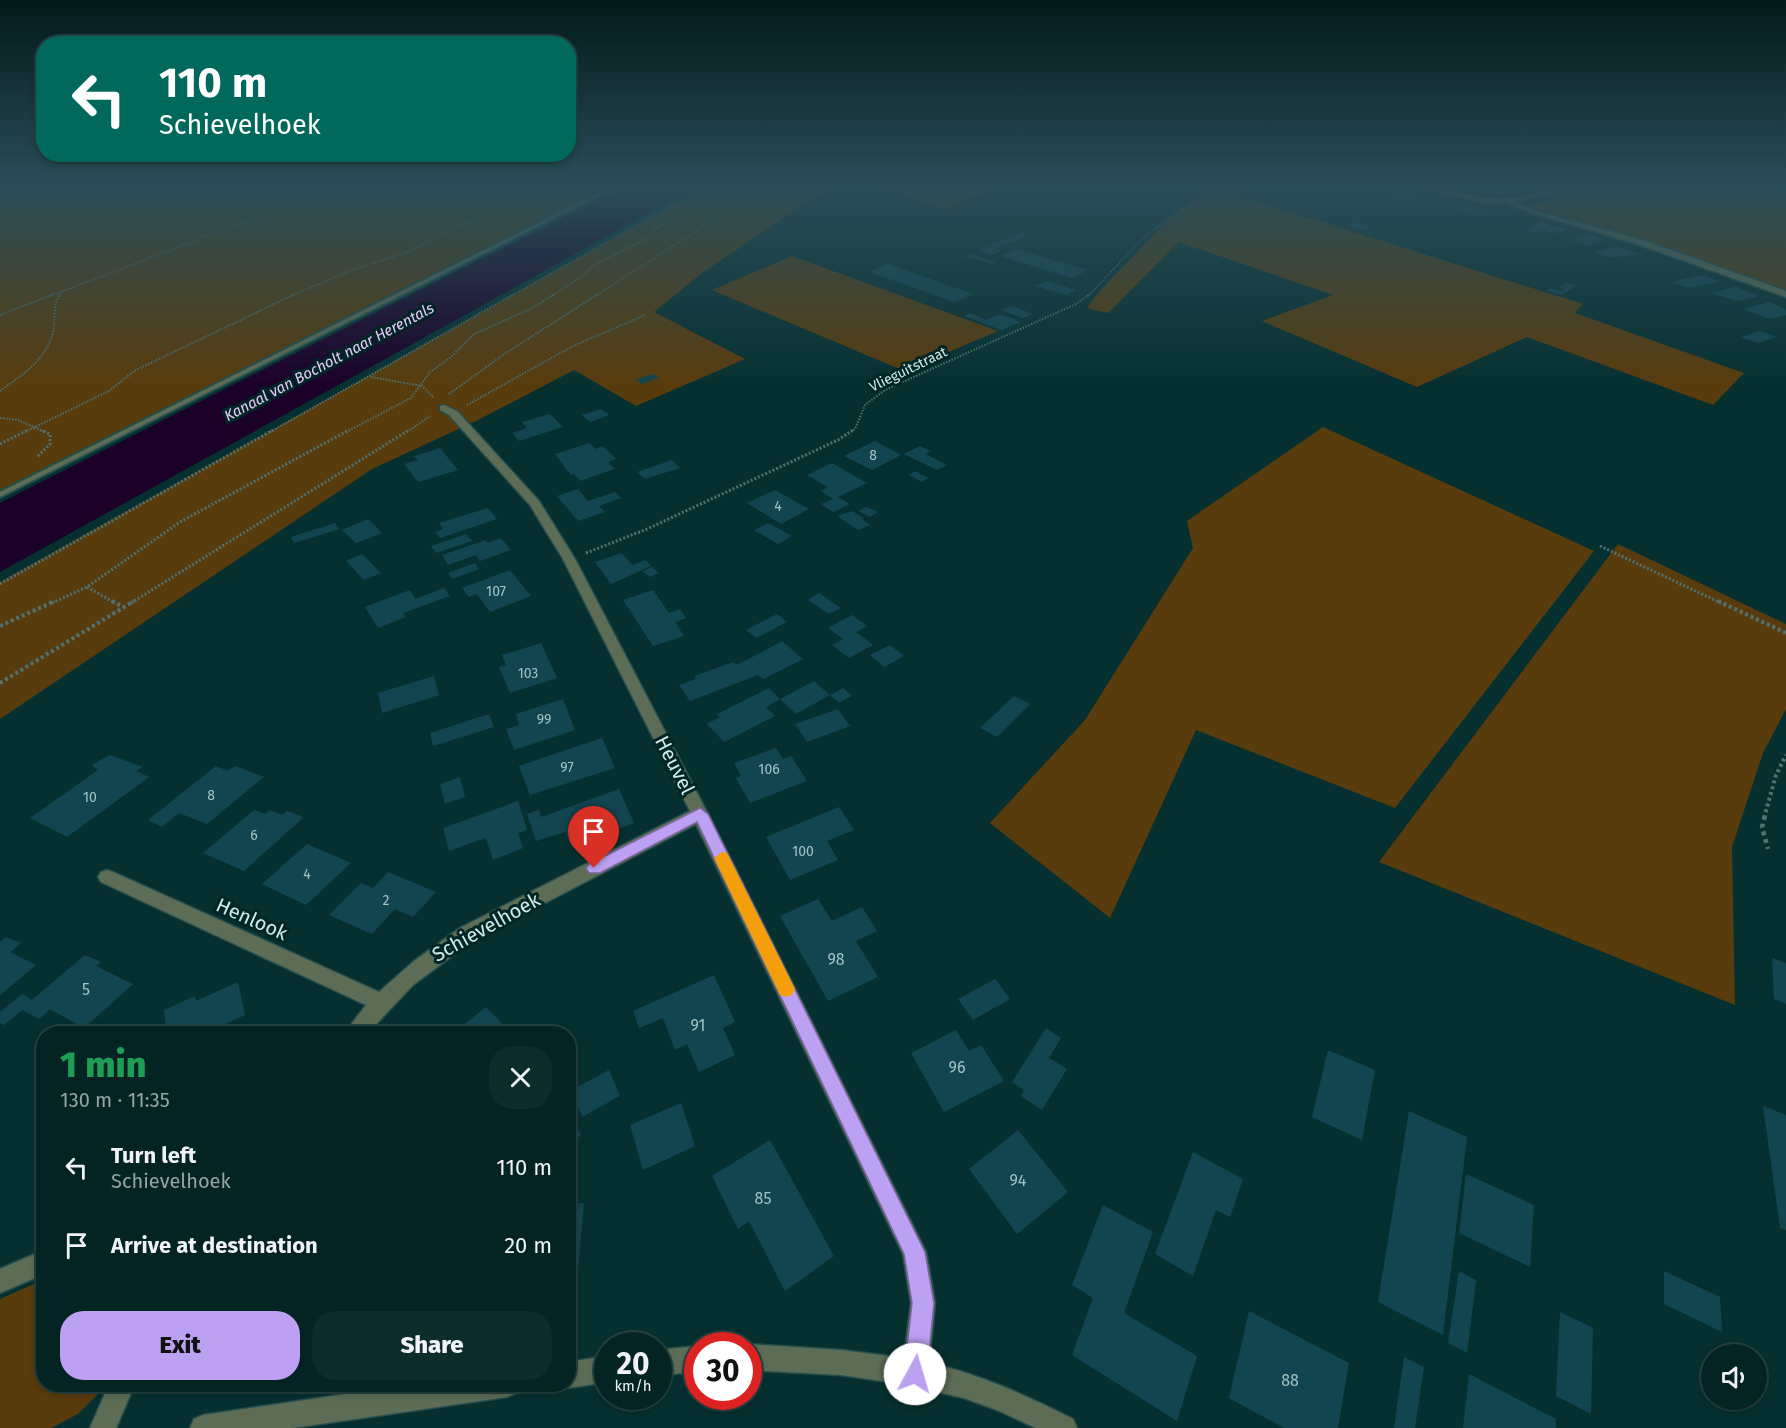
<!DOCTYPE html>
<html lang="en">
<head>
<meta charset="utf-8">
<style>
  :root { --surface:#042424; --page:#0d2c2c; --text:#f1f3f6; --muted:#97a4a6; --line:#254141; --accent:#bca0f2 }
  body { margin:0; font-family:"Fira Sans",sans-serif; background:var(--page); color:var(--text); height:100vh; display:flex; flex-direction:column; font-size:22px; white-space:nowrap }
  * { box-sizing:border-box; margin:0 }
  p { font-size:20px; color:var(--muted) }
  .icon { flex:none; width:33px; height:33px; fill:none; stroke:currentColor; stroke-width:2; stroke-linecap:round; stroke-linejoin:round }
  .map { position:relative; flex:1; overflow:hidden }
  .panel { position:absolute; left:36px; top:1026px; width:540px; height:366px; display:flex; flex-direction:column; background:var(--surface); border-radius:24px; box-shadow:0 3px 9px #0003,0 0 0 2px var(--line) }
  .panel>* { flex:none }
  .guide { position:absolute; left:36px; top:36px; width:540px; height:126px; border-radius:24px; box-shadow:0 3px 9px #0003,0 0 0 2px var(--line); background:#00695c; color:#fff; overflow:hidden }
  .fabs { position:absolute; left:1701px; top:1344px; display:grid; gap:12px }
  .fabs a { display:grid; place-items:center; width:66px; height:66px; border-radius:50%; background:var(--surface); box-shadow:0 3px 9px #0003,0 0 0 2px var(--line); font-size:30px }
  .speed { position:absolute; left:594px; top:1332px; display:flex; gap:12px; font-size:30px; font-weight:700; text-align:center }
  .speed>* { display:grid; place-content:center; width:78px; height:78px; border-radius:50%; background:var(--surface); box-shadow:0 3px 9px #0003,0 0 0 2px var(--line); line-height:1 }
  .speed small { font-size:15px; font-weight:400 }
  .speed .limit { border:9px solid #d22; background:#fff; color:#111 }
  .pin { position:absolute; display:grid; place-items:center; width:51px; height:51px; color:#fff; margin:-62px -26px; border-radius:50% 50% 50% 0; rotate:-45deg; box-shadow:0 0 6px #0007 }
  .pin .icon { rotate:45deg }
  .me { position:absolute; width:66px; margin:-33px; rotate:6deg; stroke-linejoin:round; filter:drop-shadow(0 0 4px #0008) }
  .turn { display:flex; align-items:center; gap:21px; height:126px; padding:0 24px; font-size:27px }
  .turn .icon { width:78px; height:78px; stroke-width:2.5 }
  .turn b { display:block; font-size:42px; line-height:51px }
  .round { display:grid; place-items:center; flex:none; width:63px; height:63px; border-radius:24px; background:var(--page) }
  .summary { display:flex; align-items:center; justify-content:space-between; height:102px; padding:0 24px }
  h1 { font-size:36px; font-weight:800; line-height:45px; color:#1e9e55 }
  .button { display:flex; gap:12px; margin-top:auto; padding:12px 24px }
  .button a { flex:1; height:69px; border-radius:24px; background:var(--accent); color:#111; font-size:24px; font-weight:800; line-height:69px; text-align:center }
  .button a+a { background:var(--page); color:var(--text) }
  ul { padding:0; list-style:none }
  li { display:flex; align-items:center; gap:18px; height:78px; padding:0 24px }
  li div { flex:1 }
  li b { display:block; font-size:22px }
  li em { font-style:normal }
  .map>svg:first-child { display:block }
  .green { fill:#593c0d }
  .water { fill:#1b0028 }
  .building { fill:#134550 }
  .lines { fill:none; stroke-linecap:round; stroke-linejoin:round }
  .lane-casing { stroke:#264e4e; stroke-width:4 }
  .street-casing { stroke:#264e4e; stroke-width:3 }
  .path-far4 { stroke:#4f7373; stroke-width:1.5; stroke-dasharray:1.5 1.5; stroke-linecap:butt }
  .path-far3 { stroke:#4f7373; stroke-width:2; stroke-dasharray:1.5 1.5; stroke-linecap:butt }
  .path-far2 { stroke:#4f7373; stroke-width:3; stroke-dasharray:2 2; stroke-linecap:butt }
  .path-far1 { stroke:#4f7373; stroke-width:4; stroke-dasharray:3 3; stroke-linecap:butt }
  .path { stroke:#4f7373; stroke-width:4.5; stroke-dasharray:4 4; stroke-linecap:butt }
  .lane { fill:#5d6d55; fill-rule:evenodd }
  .street { fill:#5d6d55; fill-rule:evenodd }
  .route { fill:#bca0f2; stroke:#7a689d; stroke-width:1.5 }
  .slow { fill:#f59e0b }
  .labels { text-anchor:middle; stroke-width:6; stroke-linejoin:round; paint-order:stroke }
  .far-street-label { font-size:14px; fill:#d1ebea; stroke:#002626 }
  .number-label { font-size:14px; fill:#a2c2c4 }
  .far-water-label { font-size:15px; font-style:italic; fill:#ebcafa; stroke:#002626 }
  .near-number-label { font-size:16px; fill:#a2c2c4 }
  .near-street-label { font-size:20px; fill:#d1ebea; stroke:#002626 }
</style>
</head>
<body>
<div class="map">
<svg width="1786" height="1428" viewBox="0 0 1786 1428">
  <rect width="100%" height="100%" fill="#063030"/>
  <g class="green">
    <polygon points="0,187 607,187 0,490"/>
    <polygon points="706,187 830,187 702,273 654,312 745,359 636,406 574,370 478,420 372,469 0,719 0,582"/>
    <polygon points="884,187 994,187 946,209"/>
    <path d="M1219 187H1237L1229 193 1583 304 1575 313 1744 373 1713 405 1527 337 1417 387 1262 321 1333 295 1179 242 1108 313 1087 308C1099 290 1112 278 1127 263 1154 234 1181 204 1219 187Z"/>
    <polygon points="1599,187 1760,187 1786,194 1786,290 1662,246 1533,209 1532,205"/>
    <polygon points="792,256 998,331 904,371 712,290"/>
    <polygon points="1323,427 1594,551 1395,808 1196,730 1110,918 990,823 1085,720 1193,548 1187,521"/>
    <polygon points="1618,544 1786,624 1786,709 1763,753 1732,847 1735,1005 1379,862"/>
    <polygon points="43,1280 44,1384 107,1385 78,1414 51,1428 0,1428 0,1299"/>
  </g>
  <polygon class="water" points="624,187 696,187 0,572 0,503"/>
  <g class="building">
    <polygon points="1358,187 1383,187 1389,188 1376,194 1358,190 1361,189"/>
    <polygon points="1497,187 1513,192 1497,196 1479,190"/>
    <polygon points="1400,191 1421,196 1411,201 1385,198"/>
    <polygon points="1433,198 1446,201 1455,204 1445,209 1422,204"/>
    <polygon points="1468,206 1491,212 1482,217 1458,211"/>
    <polygon points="1357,222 1372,226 1363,230 1348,226"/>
    <polygon points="1540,222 1550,225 1568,228 1560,234 1541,230 1537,233 1527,231"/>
    <polygon points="1021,233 1029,236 996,248 988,245"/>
    <polygon points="1587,234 1605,240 1588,246 1568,240"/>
    <polygon points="987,246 992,247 1002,250 992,255 977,250"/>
    <polygon points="1617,247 1626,249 1641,255 1608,257 1593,252"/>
    <polygon points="1016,249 1088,270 1072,278 1000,256"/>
    <polygon points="970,254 996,262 992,264 965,257"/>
    <polygon points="888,264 973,294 955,302 869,272"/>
    <polygon points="1703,275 1721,282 1689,288 1671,282"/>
    <polygon points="1047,281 1076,290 1067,295 1035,286"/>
    <polygon points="1566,283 1577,285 1561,295 1546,291 1550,288 1561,291 1565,289 1559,287"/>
    <polygon points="1733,287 1736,287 1760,296 1738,301 1711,293"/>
    <polygon points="1770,302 1786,310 1786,315 1770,319 1744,309"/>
    <polygon points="1011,306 1033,314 1023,318 1001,310"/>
    <polygon points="970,313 986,320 1000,314 1021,322 1001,330 964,316"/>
    <polygon points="1760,331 1777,337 1758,343 1741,337"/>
    <polygon points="652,374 659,377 643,384 636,380"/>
    <polygon points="601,409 609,415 590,422 582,415"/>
    <polygon points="550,414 563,427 519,441 512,433 527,428 522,422"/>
    <polygon points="875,441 901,455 872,470 844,456"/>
    <polygon points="590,443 595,449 603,446 616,459 608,462 615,469 580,481 574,474 571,475 555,454"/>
    <polygon points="920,446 931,451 925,454 947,465 937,470 904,454"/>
    <polygon points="440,448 458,470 418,482 404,464 418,460 414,456"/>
    <polygon points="672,460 680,468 645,479 637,472"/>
    <polygon points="832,463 867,483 838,497 850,504 833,512 821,504 833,499 821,491 828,487 807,475"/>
    <polygon points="915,471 928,478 922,482 909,475"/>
    <polygon points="578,489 588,501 615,492 621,498 599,506 605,512 578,521 557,496"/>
    <polygon points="775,490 809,509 781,524 747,503"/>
    <polygon points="866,507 878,512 870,517 858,511"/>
    <polygon points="488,508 497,519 440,538 435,532 443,529 439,523"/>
    <polygon points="852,511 864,518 862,519 870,525 858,530 837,516"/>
    <polygon points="368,519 382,533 356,543 342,530"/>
    <polygon points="335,523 339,529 294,543 291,537"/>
    <polygon points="768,523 792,536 778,544 754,530"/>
    <polygon points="466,534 472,541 436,553 431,546"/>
    <polygon points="501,538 511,550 480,561 476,555 448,565 442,555 486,540 488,543"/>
    <polygon points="622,553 632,565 646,560 651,566 611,584 595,562"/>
    <polygon points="362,554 381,573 364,580 346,561"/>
    <polygon points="475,563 479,569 452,579 448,573"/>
    <polygon points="652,567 659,573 650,577 642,571"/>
    <polygon points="510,570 531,596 490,612 477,594 469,597 462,588"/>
    <polygon points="444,588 450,596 403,613 406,617 378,628 365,607 410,590 415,599"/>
    <polygon points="653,590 669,613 680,609 686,618 675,622 684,636 653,646 623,600"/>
    <polygon points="819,593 841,608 829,614 808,600"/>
    <polygon points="777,614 787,622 756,638 746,630"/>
    <polygon points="852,615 867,626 856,632 873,645 849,658 832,645 843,639 828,628"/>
    <polygon points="782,641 803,659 763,679 758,675 690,701 679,685 696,679 694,676 734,662 736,665 743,662"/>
    <polygon points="541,643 557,678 510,693 499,667 506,665 502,655"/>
    <polygon points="890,645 904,656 884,667 870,655"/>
    <polygon points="434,676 439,695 382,713 378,693"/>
    <polygon points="814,681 830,695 796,714 780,699"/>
    <polygon points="769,688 780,699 766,707 775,716 724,742 707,724 720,717 717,714"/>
    <polygon points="843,688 852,696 839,703 830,695"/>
    <polygon points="1014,696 1030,704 997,737 980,728"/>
    <polygon points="563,699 575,730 514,750 506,729 519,725 516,714"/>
    <polygon points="838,709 850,726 807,742 795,724"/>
    <polygon points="489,714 494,727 433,746 430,733"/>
    <polygon points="602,738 615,768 530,795 519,766"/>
    <polygon points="776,748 783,759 791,756 807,781 750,803 736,778 741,776 734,763"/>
    <polygon points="110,755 143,767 136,771 149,777 67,837 30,818 98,770 92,766 93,764"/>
    <polygon points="216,766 228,771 235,766 264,777 207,824 179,813 162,827 148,820"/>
    <polygon points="460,777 465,797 445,804 440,784"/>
    <polygon points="619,789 634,823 571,846 565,832 536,841 527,814 539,810 541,817"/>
    <polygon points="518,801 527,830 518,833 523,848 493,860 486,838 449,851 443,828"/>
    <polygon points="839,807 854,830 827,841 838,860 790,880 766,837"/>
    <polygon points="254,810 265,814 270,810 282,815 287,811 304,817 244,871 203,853"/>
    <polygon points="307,844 351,863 306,905 262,884"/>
    <polygon points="388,872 436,892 413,917 395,909 372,934 329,915 361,883 373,888"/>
    <polygon points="818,899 832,921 862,907 877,931 856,941 878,977 828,1001 780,916"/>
    <polygon points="6,937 21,943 10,952 36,965 0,995 0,942"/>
    <polygon points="85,955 101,962 96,966 133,984 84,1028 50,1009 39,1019 22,1010 4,1025 0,1023 0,1012 22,994 32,1000"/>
    <polygon points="1772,958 1786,963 1786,1004 1774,999"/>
    <polygon points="714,975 735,1022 723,1028 735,1055 699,1072 687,1044 675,1050 663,1018 639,1028 633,1011"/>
    <polygon points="995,979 1010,999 973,1020 958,999"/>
    <polygon points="238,982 245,1015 203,1034 167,1034 164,1010 195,996 196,1001"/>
    <polygon points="486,1007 508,1030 504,1034 447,1034 458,1025 460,1028"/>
    <polygon points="1046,1028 1061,1038 1049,1058 1067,1069 1042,1110 1021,1096 1024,1090 1012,1082"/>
    <polygon points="956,1030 969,1051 981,1045 1004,1081 944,1112 911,1053"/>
    <polygon points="1328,1050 1375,1070 1362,1140 1312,1117"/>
    <polygon points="609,1070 620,1096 582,1117 572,1090"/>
    <polygon points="681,1103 695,1146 643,1170 630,1125"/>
    <polygon points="1763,1106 1786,1115 1786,1230 1780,1228"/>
    <polygon points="1409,1111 1467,1137 1443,1335 1378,1302"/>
    <polygon points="575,1122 581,1136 568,1143 568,1126"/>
    <polygon points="1018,1130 1068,1192 1017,1234 969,1169"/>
    <polygon points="770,1140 834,1256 785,1291 749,1221 738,1229 712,1176"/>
    <polygon points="1193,1152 1243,1179 1230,1217 1216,1210 1193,1276 1155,1254"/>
    <polygon points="1466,1174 1534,1205 1530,1267 1459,1233"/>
    <polygon points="584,1203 576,1292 568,1293 568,1205"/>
    <polygon points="1103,1205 1153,1232 1124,1313 1197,1356 1177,1421 1072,1355 1093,1298 1072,1285"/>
    <polygon points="1459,1271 1476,1280 1467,1353 1448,1343"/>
    <polygon points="1664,1271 1720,1297 1722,1332 1664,1304"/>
    <polygon points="1249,1311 1349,1363 1338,1428 1284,1428 1229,1398"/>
    <polygon points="1560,1312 1593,1328 1591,1414 1556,1396"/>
    <polygon points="1404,1357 1424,1367 1415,1428 1394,1428"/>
    <polygon points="1469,1374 1556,1419 1556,1428 1463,1428"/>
  </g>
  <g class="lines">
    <g class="lane-casing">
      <polygon id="lane" points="610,187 616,187 0,497 0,492"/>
    </g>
    <g class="street-casing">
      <g id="street">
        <path d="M1417 187C1448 187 1478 202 1509 199 1533 197 1554 187 1578 187L1515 202 1539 212 1640 239 1786 291V297L1634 243 1535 214 1506 203 1481 202Z"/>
        <path d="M444 405 457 411 539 501 575 559 708 814 926 1252 935 1303 929 1363C980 1374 1027 1396 1073 1419L1077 1428H1036L997 1410 964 1398 903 1384 841 1375 748 1370V1346H745L748 1344 841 1350 904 1358 911 1303 903 1254 696 824 474 940 413 985 367 1034H344L366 1005 101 882 98 877 101 872 107 870 113 872 379 992 414 961 460 928 690 811 563 559 530 505 449 415 440 410V406Z"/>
        <polygon points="44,1250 44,1274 0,1293 0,1269"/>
        <polygon points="698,1346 698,1371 658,1376 658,1350"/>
        <polygon points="608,1356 608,1382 568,1388 560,1384 568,1384 568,1362"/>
        <polygon points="109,1384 135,1384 116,1428 90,1428"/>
        <polygon points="414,1384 520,1384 516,1393 507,1397 293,1428 190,1428 194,1419 203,1415"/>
      </g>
    </g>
    <g class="path-far4">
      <polyline points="50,296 218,232 347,187"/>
      <polyline points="59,296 61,293"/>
      <polyline points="291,296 355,269 405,253 452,229 552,187"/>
      <polyline points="511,296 704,187"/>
      <polyline points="552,296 584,275 592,266 644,240 657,228 726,187"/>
      <polyline points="595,296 765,187"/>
      <polyline points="1088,296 1144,237 1212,187"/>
    </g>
    <g class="path-far3">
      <polyline points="0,315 54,294"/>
      <polyline points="371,377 422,386 433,397"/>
      <path d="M0 391C21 376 47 359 53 332 56 318 52 306 60 294"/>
      <polyline points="449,394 503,355 598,294"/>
      <polyline points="467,405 573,346 645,315"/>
      <polyline points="0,418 18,420 45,432"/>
      <polyline points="25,432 109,391 134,371 295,294"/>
      <polyline points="270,432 514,294"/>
      <polyline points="346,432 411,398 430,372 451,357 474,334 533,308 554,294"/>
      <polyline points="407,432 430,416"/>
      <polyline points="851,432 855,429 865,405 885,390 1076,304 1090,294"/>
    </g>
    <g class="path-far2">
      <polyline points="0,444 28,430"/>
      <polyline points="38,456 50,444 50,434 41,430"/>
      <polyline points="1600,546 1721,603"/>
      <polyline points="586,553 647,529 838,440 853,430"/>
      <polyline points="0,584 273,430"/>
      <polyline points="87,587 115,603"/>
      <polyline points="52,603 87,587 180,522 349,430"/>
      <polyline points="131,603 409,430"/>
    </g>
    <g class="path-far1">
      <polyline points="112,601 123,607"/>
      <polyline points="1718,601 1786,633"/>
      <polyline points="0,626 55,601"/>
      <polyline points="0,683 134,601"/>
      <polyline points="1764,818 1776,775 1786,755"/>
    </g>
    <polyline class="path" points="1765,816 1762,827 1768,849"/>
    <use href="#lane" class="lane"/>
    <use href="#street" class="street"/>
  </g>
  <linearGradient id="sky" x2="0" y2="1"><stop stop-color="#031a1a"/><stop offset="0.48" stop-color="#2a4e59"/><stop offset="1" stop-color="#2a4e59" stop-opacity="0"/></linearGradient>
  <rect width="1786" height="387" fill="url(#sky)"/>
  <polygon class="route" points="700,808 708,814 925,1252 934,1303 927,1374 924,1382 915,1386 907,1382 904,1374 912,1303 904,1254 697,822 600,873 589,873 586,868 589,864"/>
  <polygon class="slow" points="722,852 727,853 795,989 792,995 786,997 780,995 714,858"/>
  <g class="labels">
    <g class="far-street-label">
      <text transform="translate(908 369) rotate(-26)" y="5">Vlieguitstraat</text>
    </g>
    <g class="number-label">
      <text x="873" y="460">8</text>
      <text x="778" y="511">4</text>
      <text x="496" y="596">107</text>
      <text x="528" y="678">103</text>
      <text x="544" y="724">99</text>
      <text x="567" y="772">97</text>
      <text x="769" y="774">106</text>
      <text x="211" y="800">8</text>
      <text x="90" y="802">10</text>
      <text x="254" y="840">6</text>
      <text x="803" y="856">100</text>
      <text x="307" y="879">4</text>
      <text x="386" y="905">2</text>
    </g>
    <g class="far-water-label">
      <text transform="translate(329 362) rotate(-28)" y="5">Kanaal van Bocholt naar Herentals</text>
    </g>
    <g class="near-number-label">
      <text x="836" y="965">98</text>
      <text x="86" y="995">5</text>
      <text x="698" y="1031">91</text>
      <text x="957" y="1073">96</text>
      <text x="1018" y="1186">94</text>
      <text x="763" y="1204">85</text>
      <text x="1290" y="1386">88</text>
    </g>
    <g class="near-street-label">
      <text transform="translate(675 765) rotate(63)" y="7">Heuvel</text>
      <text transform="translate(252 919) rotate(24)" y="7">Henlook</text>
      <text transform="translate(486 927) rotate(-29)" y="7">Schievelhoek</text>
    </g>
  </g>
</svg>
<div class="fabs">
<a><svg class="icon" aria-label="sound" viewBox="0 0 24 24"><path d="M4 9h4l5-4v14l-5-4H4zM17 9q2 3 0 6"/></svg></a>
</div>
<div class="speed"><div>20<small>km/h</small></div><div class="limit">30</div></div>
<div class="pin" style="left:594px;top:868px;background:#d93025"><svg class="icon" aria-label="arrive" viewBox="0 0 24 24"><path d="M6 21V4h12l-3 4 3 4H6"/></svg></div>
<svg class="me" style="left:915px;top:1374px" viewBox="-20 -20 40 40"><circle r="19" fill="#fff"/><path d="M0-13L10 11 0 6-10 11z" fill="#bca0f2"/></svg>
<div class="guide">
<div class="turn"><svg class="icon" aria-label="left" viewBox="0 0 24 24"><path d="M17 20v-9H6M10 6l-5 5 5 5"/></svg><div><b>110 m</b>Schievelhoek</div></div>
</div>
<section class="panel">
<div class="summary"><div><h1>1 min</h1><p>130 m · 11:35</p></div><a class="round"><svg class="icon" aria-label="close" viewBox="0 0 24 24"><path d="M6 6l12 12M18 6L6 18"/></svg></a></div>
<ul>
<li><svg class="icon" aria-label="left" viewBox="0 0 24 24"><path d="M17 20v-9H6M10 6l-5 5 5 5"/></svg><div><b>Turn left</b><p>Schievelhoek</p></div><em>110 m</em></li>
<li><svg class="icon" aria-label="arrive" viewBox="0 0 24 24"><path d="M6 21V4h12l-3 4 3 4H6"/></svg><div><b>Arrive at destination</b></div><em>20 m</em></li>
</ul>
<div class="button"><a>Exit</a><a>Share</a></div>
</section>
</div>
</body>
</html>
